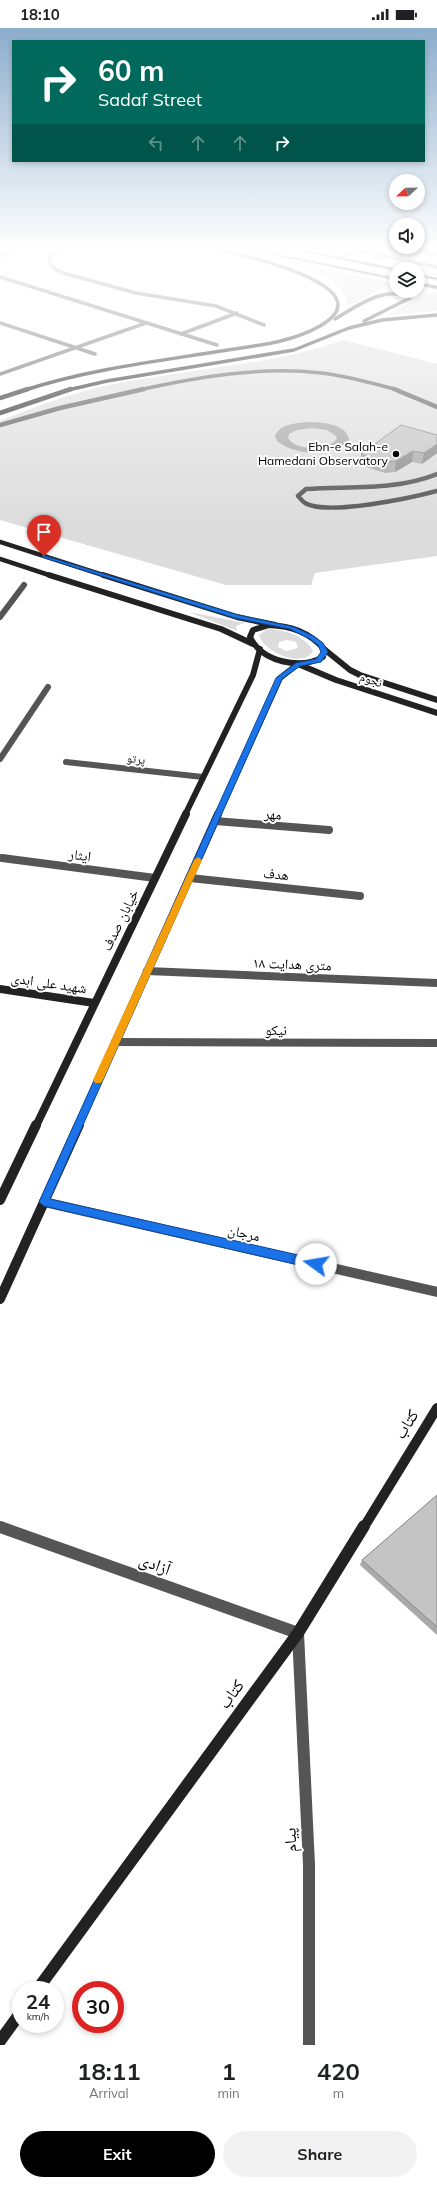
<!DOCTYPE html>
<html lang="en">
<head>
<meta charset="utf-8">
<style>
  :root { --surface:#fff; --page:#f2f2f2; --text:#202124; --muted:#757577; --accent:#000 }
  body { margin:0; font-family:Mulish,"Noto Naskh Arabic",sans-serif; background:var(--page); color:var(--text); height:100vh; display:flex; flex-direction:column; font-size:15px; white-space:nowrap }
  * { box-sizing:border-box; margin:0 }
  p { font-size:13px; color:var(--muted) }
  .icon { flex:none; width:22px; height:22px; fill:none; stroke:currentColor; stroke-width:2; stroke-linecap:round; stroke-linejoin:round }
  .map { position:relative; height:2017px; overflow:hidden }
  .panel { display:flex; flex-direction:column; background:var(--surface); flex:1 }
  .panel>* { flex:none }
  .banner { position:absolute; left:12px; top:12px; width:413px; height:122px; border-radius:0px; box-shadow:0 2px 6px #0003; background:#00695c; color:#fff; overflow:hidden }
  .needle { width:26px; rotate:248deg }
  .controls { position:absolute; left:389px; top:146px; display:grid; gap:8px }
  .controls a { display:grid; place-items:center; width:36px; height:36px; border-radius:50%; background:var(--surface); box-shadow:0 2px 6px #0003; font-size:20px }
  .speed { position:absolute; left:12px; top:1953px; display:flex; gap:8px; font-size:20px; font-weight:700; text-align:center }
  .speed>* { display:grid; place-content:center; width:52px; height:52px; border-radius:50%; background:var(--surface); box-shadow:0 2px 6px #0003; line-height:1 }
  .speed small { font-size:10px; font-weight:400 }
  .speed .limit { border:6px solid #d22; background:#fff; color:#111 }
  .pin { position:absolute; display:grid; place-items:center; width:34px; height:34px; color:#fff; margin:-41px -17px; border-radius:50% 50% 50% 0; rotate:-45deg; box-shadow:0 0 4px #0007 }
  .pin .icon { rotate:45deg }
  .me { position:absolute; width:44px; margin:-22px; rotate:283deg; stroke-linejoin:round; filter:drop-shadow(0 0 3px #0008) }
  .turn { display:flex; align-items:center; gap:14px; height:84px; padding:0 20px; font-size:18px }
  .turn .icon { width:52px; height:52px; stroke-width:2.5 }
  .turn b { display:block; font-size:28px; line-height:34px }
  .lanes { display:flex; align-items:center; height:38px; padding:0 20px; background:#0003; justify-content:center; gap:20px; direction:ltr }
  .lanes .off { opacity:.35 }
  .eta { display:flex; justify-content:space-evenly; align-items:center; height:68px; text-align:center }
  .eta b { font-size:24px; font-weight:700; line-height:28px }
  .button { display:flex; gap:8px; margin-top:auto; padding:8px 20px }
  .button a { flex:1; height:46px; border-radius:24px; background:var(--accent); color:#fff; font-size:16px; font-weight:700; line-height:46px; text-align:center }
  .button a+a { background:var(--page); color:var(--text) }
  .status { display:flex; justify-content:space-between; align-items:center; height:28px; padding:0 20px; background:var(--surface); direction:ltr }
  .status svg { height:11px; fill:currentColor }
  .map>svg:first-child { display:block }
  .green { fill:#dcdcdc; fill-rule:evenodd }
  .water { fill:#a3a3a3; fill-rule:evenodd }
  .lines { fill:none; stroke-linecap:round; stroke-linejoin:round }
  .highway-casing { stroke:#dbdbdb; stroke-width:2 }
  .lane-far1 { stroke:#555; stroke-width:3.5 }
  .lane { stroke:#555; stroke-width:4.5 }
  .street-far4 { stroke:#555; stroke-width:3.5 }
  .street-far3 { stroke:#555; stroke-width:6 }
  .street-far2 { stroke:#555; stroke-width:8 }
  .street-far1 { stroke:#555; stroke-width:10 }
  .street { stroke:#555; stroke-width:12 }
  .secondary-far5 { stroke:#222; stroke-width:3.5 }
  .secondary-far4 { stroke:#222; stroke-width:4.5 }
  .secondary-far3 { stroke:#222; stroke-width:6 }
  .secondary-far2 { stroke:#222; stroke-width:8 }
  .secondary-far1 { stroke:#222; stroke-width:10 }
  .secondary { stroke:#222; stroke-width:12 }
  .highway { fill:#000; fill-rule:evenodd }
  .wall { fill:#a9a9a9 }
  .shaded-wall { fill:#898989 }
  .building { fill:#c4c4c4; stroke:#898989 }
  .route { fill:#1a73e8; stroke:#114b97 }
  .slow { fill:#f59e0b }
  .poi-dot { fill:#000; stroke:#fff; stroke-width:1.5 }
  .labels { text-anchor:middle; stroke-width:4; stroke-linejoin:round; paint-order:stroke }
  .far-poi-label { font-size:12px; fill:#000; stroke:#fff; text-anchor:end }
  .far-street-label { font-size:12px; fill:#000; stroke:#fff }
  .street-label { font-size:14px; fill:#000; stroke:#fff }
  .near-street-label { font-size:17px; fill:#000; stroke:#fff }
</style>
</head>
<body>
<div class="status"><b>18:10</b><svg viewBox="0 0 49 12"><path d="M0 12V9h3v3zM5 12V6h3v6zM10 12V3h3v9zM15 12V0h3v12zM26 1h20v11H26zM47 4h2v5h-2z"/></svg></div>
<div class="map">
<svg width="437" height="2017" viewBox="0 0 437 2017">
  <rect width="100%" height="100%" fill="#fff"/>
  <g class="green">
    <path d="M252 225 392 255 349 278C339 240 284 234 252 225Z"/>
    <polygon points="434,263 437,264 437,283 385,287"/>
    <path d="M344 312 437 336V528L315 545 311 557H226L0 492V393C36 378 71 365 109 357 187 341 268 338 344 312Z"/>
    <polygon points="189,584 245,595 236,598 237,603"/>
    <path d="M267 601C283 601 306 608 313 623 303 641 263 624 259 607ZM287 612 296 614 298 620 286 623 278 619 279 614Z"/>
  </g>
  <path class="water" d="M310 394C323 395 345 395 349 411L347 416C327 428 296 428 277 413L275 408C280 395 298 395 310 394ZM312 400 327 402 336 408 337 411C328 423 295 423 288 410L289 406 297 402Z"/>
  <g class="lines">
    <g class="highway-casing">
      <g id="highway">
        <polygon points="230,218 238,218 396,250 396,252"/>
        <polygon points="278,218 286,218 398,241 396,243"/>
        <polygon points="418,246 437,250 437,252 418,248"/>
        <polygon points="418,254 437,258 437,261 418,257"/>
      </g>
    </g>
    <path class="lane-far1" d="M139 362C198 349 260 338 321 345 347 348 372 355 398 362"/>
    <g class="lane">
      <polyline points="394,361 437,379"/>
      <polyline points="0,397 60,380 144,361"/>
      <path d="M437 446C394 463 351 458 306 461L298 468C300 470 302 473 305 475 327 488 411 470 437 463"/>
    </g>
    <g class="street-far4">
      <polyline points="66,218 50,229 49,234 56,242 63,245 136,265 216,278 264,297"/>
      <polyline points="335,218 437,239"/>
      <polyline points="409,219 437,226"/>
      <polyline points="369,223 396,219"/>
      <polyline points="0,228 22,218"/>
      <polyline points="342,230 357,221"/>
      <polyline points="0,249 217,317"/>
      <polyline points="0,295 95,326"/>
      <polyline points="181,306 237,285"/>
      <polyline points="0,346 146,295"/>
    </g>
    <g class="street-far3">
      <polyline points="0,589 24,557"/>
      <polyline points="0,731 48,659"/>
      <polyline points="66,734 203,749"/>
    </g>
    <g class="street-far2">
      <polyline points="215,793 329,802"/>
      <polyline points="2,830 155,850"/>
      <polyline points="190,850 360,868"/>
      <polyline points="147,943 437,955"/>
      <polyline points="115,1014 437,1015"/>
    </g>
    <polyline class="street-far1" points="44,1174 437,1264"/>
    <polyline class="street" points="0,1499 298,1605 309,1837 309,2017"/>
    <g class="secondary-far5">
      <path d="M335 291C356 279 385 256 410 270L364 293"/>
      <path d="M25 362C87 342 151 334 215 324 249 318 289 316 320 298 392 256 225 223 203 218"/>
      <polyline points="68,362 107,353 294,322 349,300 382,292 437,287"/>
    </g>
    <g class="secondary-far4">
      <polyline points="0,370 28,361"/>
      <polyline points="0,385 71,361"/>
      <polyline points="0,514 106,548"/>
      <polyline points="0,531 52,548"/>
    </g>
    <g class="secondary-far3">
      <polyline points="49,547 221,601 253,616"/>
      <polyline points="103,547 237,589 275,597"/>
      <path d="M269 597C291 598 309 604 324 621L323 629C300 642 262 634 250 609L253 602Z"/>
      <polyline points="324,621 350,642 360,647 437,672"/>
      <polyline points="185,787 253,647 260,621"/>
      <polyline points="218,787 280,650 298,636 336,652 437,685"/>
    </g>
    <g class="secondary-far2">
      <polyline points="0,961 94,975"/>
      <polyline points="36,1098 186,786"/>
      <polyline points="78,1098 218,786"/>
    </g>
    <g class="secondary-far1">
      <polyline points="0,1172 36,1097"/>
      <polyline points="0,1271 79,1097"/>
      <polyline points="364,1499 437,1380"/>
    </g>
    <g class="secondary">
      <polyline points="37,1962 298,1605 364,1498"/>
      <polyline points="0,2013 21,1984"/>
    </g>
    <use href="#highway" class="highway"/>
  </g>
  <g class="wall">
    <polygon points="437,407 437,425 422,436 412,434 395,444 385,445 360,437 361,426"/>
    <polygon points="437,1467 437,1607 360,1537 362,1532"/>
  </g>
  <g class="shaded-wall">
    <polygon points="437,416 437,425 422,436 424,425"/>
    <polygon points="413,423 412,434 395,444 396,433"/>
  </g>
  <g class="building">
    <polygon points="401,397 437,407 437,416 424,425 413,423 396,433 386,434 361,426"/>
    <polygon points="437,1467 437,1599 362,1532"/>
  </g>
  <linearGradient id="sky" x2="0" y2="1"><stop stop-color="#8cadcc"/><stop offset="0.44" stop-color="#fff"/><stop offset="1" stop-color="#fff" stop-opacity="0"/></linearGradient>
  <rect width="437" height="500" fill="url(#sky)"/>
  <polygon class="route" points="42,527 238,587 294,599 315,609 323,615 328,624 321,634 300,638 282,651 50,1171 316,1231 320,1233 321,1236 320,1240 316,1241 44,1178 39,1174 276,650 296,635 316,631 321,624 318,617 310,611 290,601 235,590 42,529"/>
  <polygon class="slow" points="198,829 202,832 103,1052 101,1055 95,1055 93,1052 194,832"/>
  <circle class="poi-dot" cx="396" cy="426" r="4"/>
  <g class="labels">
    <g class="far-poi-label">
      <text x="388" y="423">Ebn-e Salah-e<tspan x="388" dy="14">Hamedani Observatory</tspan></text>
    </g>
    <g class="far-street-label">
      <text transform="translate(371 652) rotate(18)" y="4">نجوم</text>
      <text transform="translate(136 731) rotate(6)" y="4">پرتو</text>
    </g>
    <g class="street-label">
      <text transform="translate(273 786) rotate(5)" y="5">مهر</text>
      <text transform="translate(80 827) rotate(8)" y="5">ایثار</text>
      <text transform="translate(276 846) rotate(6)" y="5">هدف</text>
      <text transform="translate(120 892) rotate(-64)" y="5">خیابان صدف</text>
      <text transform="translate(292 936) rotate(2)" y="5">۱۸ متری هدایت</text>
      <text transform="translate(49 955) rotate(8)" y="5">شهید علی ابدی</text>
      <text x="276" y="1007">نیکو</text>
      <text transform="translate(244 1205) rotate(13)" y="5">مرجان</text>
    </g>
    <g class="near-street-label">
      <text transform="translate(406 1396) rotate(-58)" y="6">کتاب</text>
      <text transform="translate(155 1536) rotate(20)" y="6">آزادی</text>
      <text transform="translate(231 1666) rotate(-54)" y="6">کتاب</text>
      <text transform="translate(290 1812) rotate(-93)" y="6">پیام</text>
    </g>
  </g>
</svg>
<div class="controls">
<a><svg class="needle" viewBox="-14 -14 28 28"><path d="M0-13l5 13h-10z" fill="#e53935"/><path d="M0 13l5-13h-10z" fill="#757577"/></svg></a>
<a><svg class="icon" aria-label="sound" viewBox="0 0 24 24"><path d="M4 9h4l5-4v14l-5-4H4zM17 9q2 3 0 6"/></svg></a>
<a><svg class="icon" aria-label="layers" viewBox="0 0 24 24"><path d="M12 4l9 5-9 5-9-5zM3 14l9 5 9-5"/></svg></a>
</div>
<div class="speed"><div>24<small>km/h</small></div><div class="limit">30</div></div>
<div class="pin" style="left:44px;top:528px;background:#d93025"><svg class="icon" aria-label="arrive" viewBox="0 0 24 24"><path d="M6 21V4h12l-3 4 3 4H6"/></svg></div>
<svg class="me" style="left:316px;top:1236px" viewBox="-20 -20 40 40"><circle r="19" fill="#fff"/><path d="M0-13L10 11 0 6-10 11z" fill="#1a73e8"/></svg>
<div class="banner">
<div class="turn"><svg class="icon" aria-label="right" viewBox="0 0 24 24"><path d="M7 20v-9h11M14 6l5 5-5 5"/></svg><div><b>60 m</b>Sadaf Street</div></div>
<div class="lanes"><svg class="icon off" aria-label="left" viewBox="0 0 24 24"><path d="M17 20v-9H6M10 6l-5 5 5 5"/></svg><svg class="icon off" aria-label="ahead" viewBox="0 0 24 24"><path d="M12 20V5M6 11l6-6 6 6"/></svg><svg class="icon off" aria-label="ahead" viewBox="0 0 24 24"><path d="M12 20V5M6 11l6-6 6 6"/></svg><svg class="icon" aria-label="right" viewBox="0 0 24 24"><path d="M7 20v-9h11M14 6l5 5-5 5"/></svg></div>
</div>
</div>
<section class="panel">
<div class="eta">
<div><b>18:11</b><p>Arrival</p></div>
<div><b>1</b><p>min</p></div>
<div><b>420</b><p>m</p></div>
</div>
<div class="button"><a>Exit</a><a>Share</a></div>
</section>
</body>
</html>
